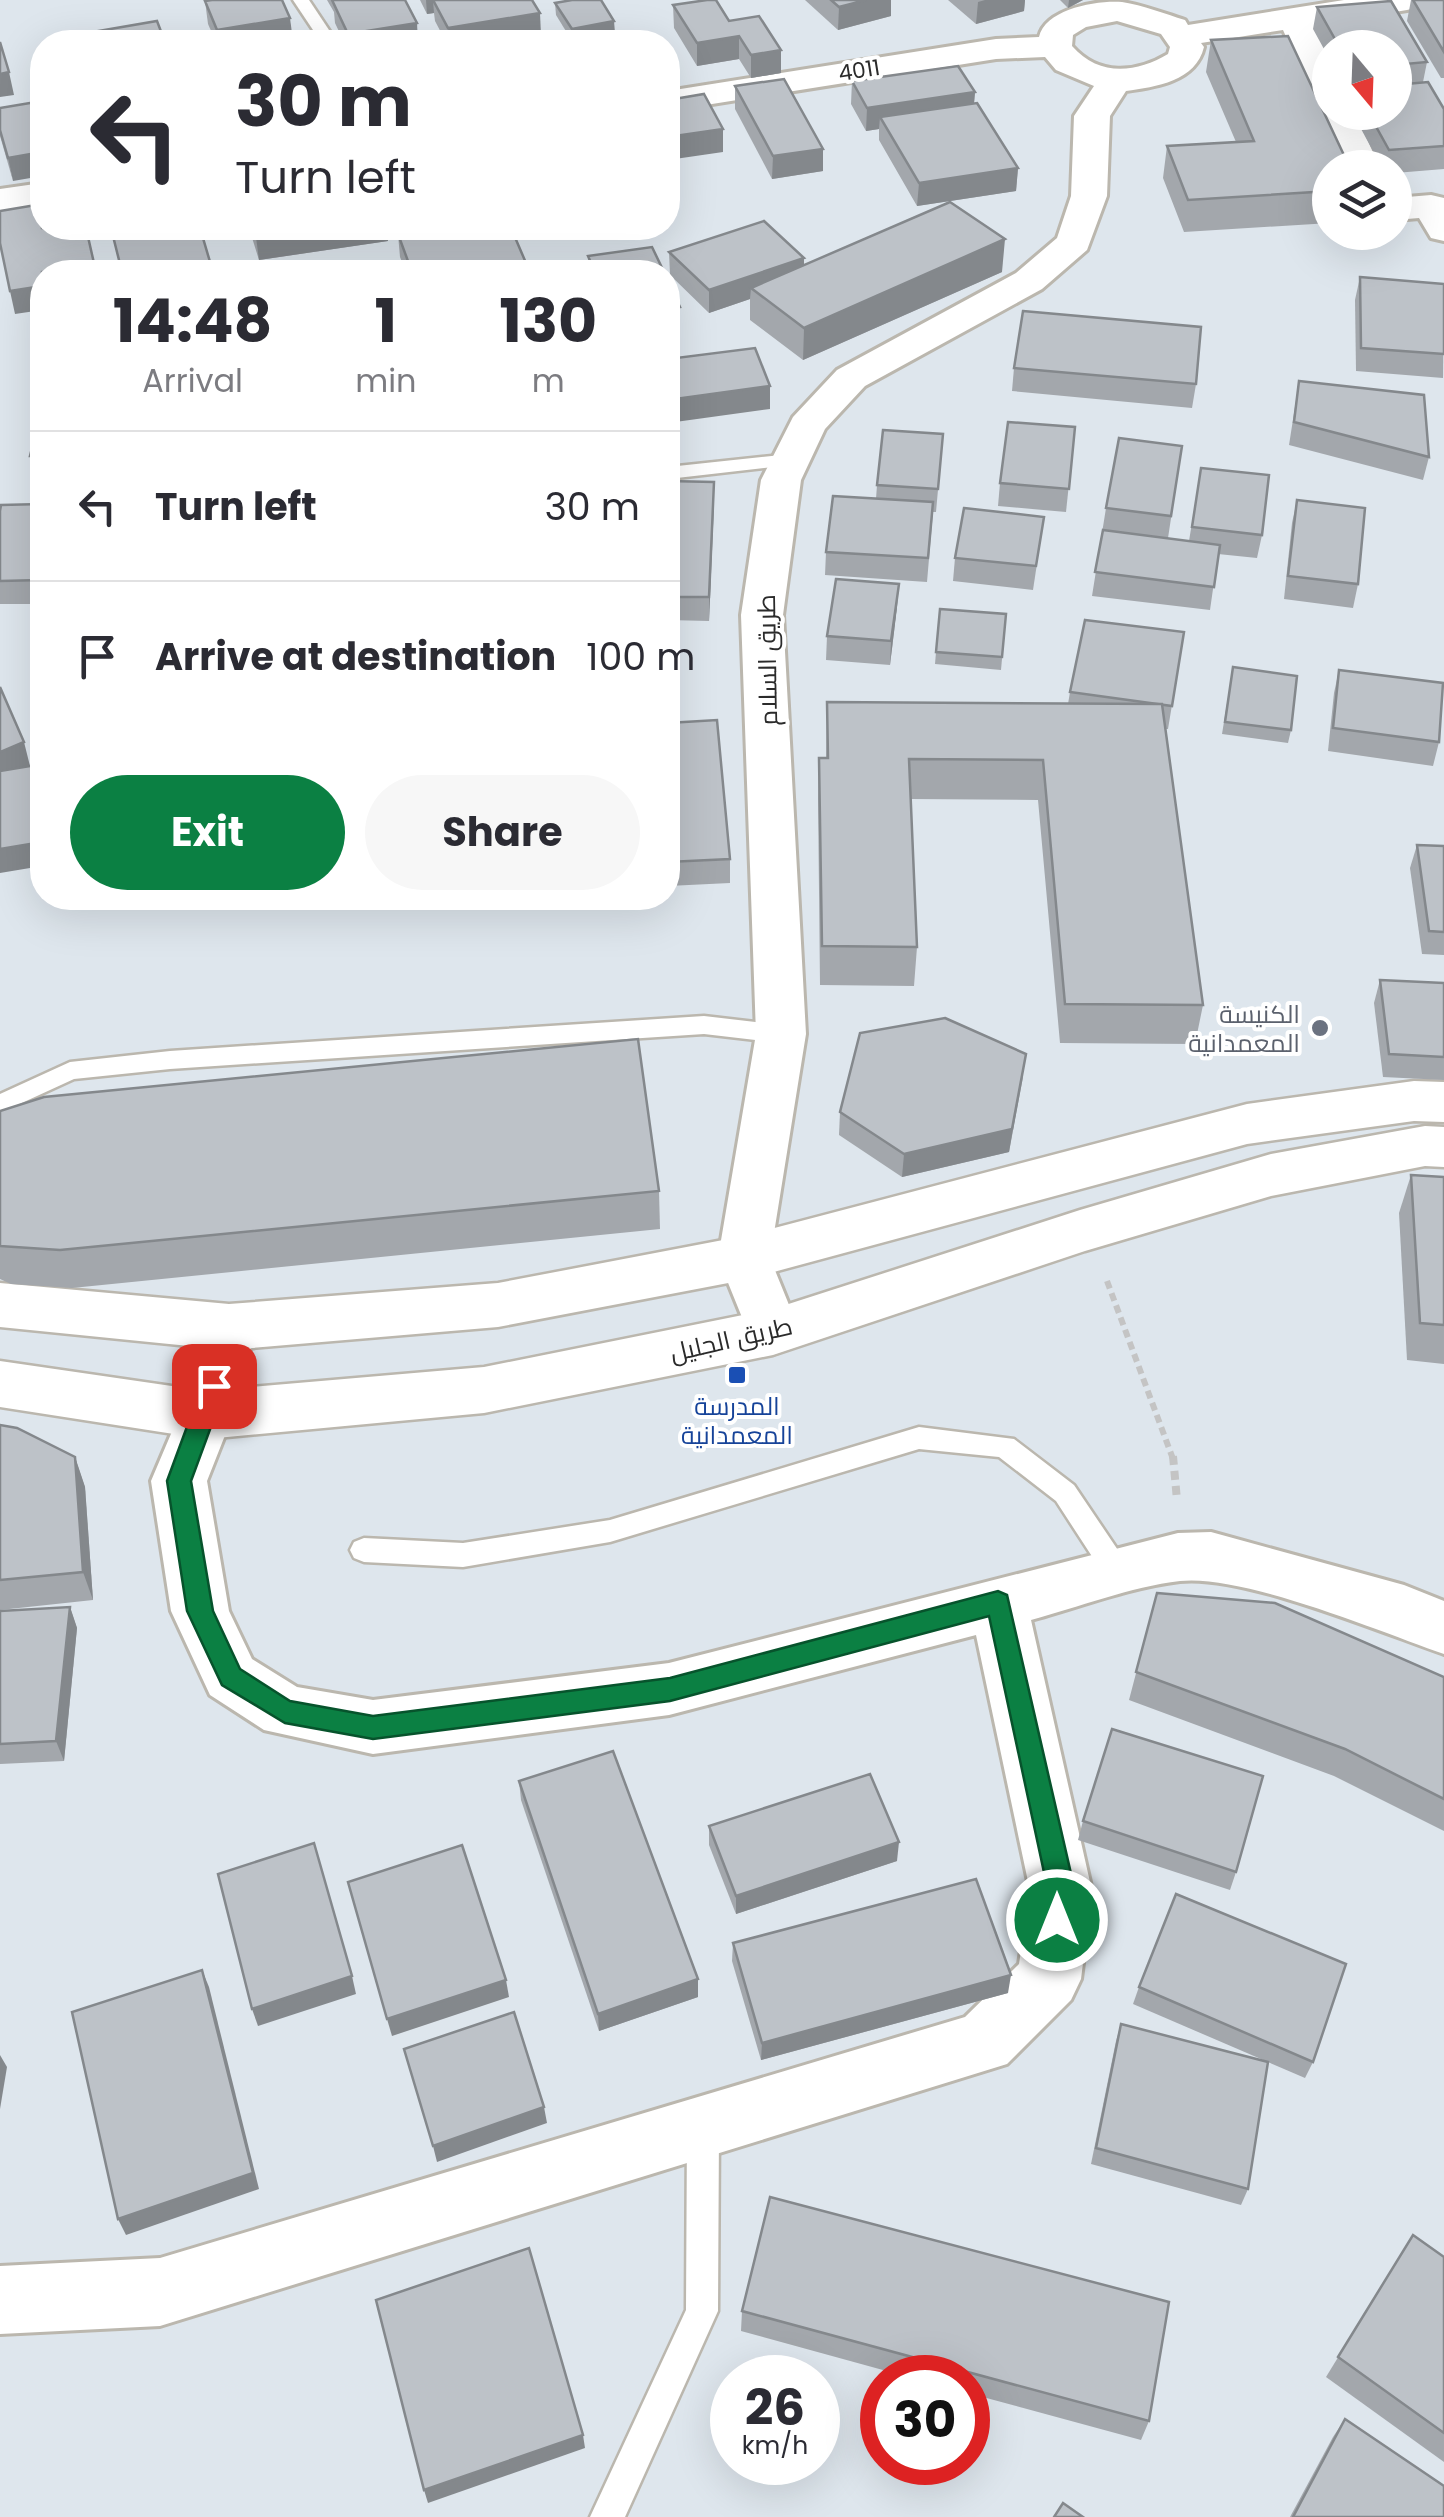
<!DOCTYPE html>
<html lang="en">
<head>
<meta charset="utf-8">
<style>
  :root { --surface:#fff; --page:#f7f7f7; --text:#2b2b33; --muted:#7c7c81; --line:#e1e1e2; --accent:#0b8043 }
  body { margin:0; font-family:Poppins,Cairo,sans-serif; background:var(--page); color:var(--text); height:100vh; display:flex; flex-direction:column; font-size:38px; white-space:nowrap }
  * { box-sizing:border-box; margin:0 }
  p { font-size:32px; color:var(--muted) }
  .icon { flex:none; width:55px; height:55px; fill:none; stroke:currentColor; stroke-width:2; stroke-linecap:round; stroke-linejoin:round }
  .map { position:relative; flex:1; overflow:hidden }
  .side { position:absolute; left:30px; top:260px; width:650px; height:650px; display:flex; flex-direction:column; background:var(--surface); border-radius:40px; box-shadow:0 10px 40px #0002 }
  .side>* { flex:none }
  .guide { position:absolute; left:30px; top:30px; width:650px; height:210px; border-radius:40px; box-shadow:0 10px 40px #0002; background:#fff; color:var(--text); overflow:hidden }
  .needle { width:65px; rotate:161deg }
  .tools { position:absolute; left:1312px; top:30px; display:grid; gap:20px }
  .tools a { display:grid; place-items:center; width:100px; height:100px; border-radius:50%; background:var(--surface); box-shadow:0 10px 40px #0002; font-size:50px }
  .speed { position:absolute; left:710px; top:2355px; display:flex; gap:20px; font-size:50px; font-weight:700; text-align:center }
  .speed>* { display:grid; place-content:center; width:130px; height:130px; border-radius:50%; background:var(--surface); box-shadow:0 10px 40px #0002; line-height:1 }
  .speed small { font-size:25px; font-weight:400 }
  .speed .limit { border:15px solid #d22; background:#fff; color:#111 }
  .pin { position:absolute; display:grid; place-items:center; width:85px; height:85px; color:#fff; margin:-42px; border-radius:20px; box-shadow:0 5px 15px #0006 }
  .me { position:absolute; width:110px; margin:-55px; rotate:0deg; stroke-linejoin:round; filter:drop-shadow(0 0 8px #0008) }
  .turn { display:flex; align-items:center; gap:35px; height:210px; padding:0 40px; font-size:45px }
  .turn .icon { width:130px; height:130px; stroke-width:2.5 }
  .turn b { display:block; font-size:70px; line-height:85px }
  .eta { display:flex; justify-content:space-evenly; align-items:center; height:170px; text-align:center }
  .eta b { font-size:60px; font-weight:700; line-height:70px }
  .action { display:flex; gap:20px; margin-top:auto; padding:20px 40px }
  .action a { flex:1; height:115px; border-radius:60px; background:var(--accent); color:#fff; font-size:40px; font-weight:700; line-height:115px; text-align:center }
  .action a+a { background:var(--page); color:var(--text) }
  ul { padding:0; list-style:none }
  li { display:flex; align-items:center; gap:30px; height:150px; padding:0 40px; border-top:2px solid var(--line) }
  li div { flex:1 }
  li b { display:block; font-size:38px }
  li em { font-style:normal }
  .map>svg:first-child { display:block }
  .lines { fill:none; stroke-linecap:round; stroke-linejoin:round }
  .service-casing { stroke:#bbb7ae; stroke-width:5 }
  .minor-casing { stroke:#bbb7ae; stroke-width:6 }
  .tertiary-casing { stroke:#bbb7ae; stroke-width:5 }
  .path-far1 { stroke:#c4c4c4; stroke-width:6; stroke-dasharray:8 5; stroke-linecap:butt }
  .path { stroke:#c4c4c4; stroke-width:8; stroke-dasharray:9 6; stroke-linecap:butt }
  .service { fill:#fff; fill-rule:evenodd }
  .minor { fill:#fff; fill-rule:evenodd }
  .tertiary { fill:#fff; fill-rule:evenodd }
  .wall { fill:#a3a7ac }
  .shaded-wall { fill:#84888c }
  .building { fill:#bdc2c8; stroke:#84888c; stroke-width:2.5 }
  .route { fill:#0b8043; stroke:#07532c; stroke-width:2.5 }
  .worship-dot { fill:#6b7280; stroke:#fff; stroke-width:4 }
  .transit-dot { fill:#1a4fb4; stroke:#fff; stroke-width:4 }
  .labels { text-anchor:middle; stroke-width:8; stroke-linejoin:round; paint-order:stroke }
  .far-street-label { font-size:22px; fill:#2b2b2b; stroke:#fff }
  .street-label { font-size:25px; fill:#2b2b2b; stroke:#fff }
  .worship-label { font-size:25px; fill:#5b616d; stroke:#fff; text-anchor:end }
  .transit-label { font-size:25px; fill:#164399; stroke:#fff }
</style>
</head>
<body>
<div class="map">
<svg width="1444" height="2517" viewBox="0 0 1444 2517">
  <rect width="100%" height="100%" fill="#dee6ed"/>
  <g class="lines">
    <g class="service-casing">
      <g id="service">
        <polygon points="293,0 309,0 337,42 321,42"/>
        <polygon points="791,454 798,456 798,464 668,479 668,467"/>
        <polygon points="704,1016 781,1025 793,1034 781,1043 704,1034 170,1069 74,1079 0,1113 0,1094 70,1062 170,1051"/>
        <polygon points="919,1427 1014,1439 1074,1485 1128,1565 1132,1573 1128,1581 1118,1585 1108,1581 1056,1501 999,1457 919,1449 610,1542 463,1567 364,1562 354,1558 350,1550 354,1542 364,1538 463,1543 610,1520"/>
        <polygon points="703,2113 714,2117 719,2128 718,2311 625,2517 590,2517 686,2310 687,2128 692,2117"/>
      </g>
    </g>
    <g class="minor-casing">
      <g id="minor">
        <path d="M1344 0H1424L1419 7 1407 10 1315 25 1330 58V112H1355L1380 168H1344L1319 112 1324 105 1313 96 1283 30 1201 43 1204 47C1196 81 1156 87 1126 91L1110 116 1107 196 1087 250 1042 289 865 386 825 429 801 480 783 615 806 1034 770 1258 800 1332 792 1347 773 1354 754 1347 718 1258 756 1034 741 615 761 480 793 417 837 370 1016 273 1057 238 1071 196 1074 116 1094 86 1056 70 1045 57 996 59 668 111V91L996 39 1039 37C1045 9 1097 0 1122 2 1143 5 1165 14 1185 20L1188 25ZM1117 21 1161 34 1170 47 1168 54C1136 73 1099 77 1072 46L1073 35 1086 27Z"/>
        <polygon points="42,183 42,205 0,211 0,189"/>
        <polygon points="1431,195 1444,198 1444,241 1431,238 1419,218 1395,220 1395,198"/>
        <path d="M229 1305 248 1312 256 1327 233 1415 207 1481 229 1611 252 1659 297 1687 373 1700 669 1663 1178 1533 1211 1532 1404 1585 1444 1601V1654C1381 1632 1243 1574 1180 1581 1130 1587 1079 1607 1031 1620L1092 1891 1081 1979 1071 2000 1007 2064 160 2326 0 2334V2266L160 2258 965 2017 1019 1964 1030 1891 976 1635 669 1715 373 1754 264 1730 210 1695 171 1611 151 1481 179 1415 210 1312Z"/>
      </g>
    </g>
    <g class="tertiary-casing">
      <g id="tertiary">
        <polygon points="1414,1081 1444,1082 1444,1122 1414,1121 1247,1144 744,1280 498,1327 229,1350 0,1327 0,1283 229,1304 498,1283 744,1236 1247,1104"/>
        <polygon points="1425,1126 1444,1127 1444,1167 1425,1166 1271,1196 1085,1251 773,1355 484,1413 206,1439 0,1407 0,1361 206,1391 484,1367 773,1309 1080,1210 1271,1154"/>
      </g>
    </g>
    <polyline class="path-far1" points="1107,1281 1173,1459"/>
    <polyline class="path" points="1173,1456 1177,1500"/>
    <use href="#service" class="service"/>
    <use href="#minor" class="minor"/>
    <use href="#tertiary" class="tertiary"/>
  </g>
  <g class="wall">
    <polygon points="327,0 405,0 418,42 344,42 335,23 334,12"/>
    <polygon points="420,0 532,0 541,35 497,42 446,42 435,21 434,13 427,14"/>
    <polygon points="805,0 891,0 891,16 838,30"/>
    <polygon points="948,0 1025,0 1024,11 976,24"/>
    <polygon points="1060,0 1083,0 1068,8"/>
    <polygon points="1411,0 1444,0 1444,78 1441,78 1407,21"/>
    <polygon points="205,1 293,41 283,42 216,42 208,24"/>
    <polygon points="555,3 615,33 572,41 556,15"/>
    <polygon points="673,5 729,21 781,50 781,73 751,78 739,59 697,66 674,28"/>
    <polygon points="1317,7 1427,62 1423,82 1444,109 1444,169 1395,173 1395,168 1382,168 1352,112 1395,112 1395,48 1330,48 1330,60 1313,29"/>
    <polygon points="1211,40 1330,168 1330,223 1184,232 1163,178 1167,146 1236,142 1206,72"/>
    <polygon points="852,81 975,92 974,103 1018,168 1016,191 917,206 879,140 879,129 866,131 851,104"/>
    <polygon points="735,86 823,149 823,171 772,179 735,109"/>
    <polygon points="0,108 13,181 0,136"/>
    <polygon points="249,228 386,228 388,241 259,260"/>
    <polygon points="398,234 526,272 406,272 400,257"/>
    <polygon points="669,252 804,265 1002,272 803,360 750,320 750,299 709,313 670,275"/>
    <polygon points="588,256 664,272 589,272"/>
    <polygon points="1360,277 1444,284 1443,378 1356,371 1355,300"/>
    <polygon points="1014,368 1196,384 1192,408 1012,391"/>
    <polygon points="1299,381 1429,457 1423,480 1289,445"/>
    <polygon points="42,408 42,479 35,479 30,456"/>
    <polygon points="1075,427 1066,512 998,506 1000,483"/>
    <polygon points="943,434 936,512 933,512 927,582 825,575 826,552 876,499 877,485"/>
    <polygon points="1182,446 1168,538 1189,541 1201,468 1262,535 1257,558 1218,554 1210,610 1092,596 1106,508"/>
    <polygon points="668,481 714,482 709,621 668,620"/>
    <polygon points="1297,500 1358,584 1353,608 1284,599 1292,523"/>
    <polygon points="42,504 42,604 0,604 0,511"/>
    <polygon points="1044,517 1033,590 953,581 955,558"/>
    <polygon points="897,607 890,665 826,660 827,636"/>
    <polygon points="1006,614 1001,670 935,664 936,652"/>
    <polygon points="1184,632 1168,729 1166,729 1203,1005 1195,1044 1060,1043 1038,800 911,799 917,947 914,986 820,985 818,798 819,758 826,758 827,702 1068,704 1070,692"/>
    <polygon points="1233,667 1291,730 1288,743 1222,734"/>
    <polygon points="1339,670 1439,742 1433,766 1328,751 1334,693"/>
    <polygon points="668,723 730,859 730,883 668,886"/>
    <polygon points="1417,845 1444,846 1444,955 1422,954 1410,868"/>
    <polygon points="1380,980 1444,983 1444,1080 1383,1077 1374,1003"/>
    <polygon points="1023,1077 1009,1152 902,1177 839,1135 840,1112"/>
    <polygon points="0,1111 659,1191 660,1229 72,1288 11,1284 0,1279"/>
    <polygon points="1411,1175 1444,1177 1444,1364 1407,1360 1399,1213"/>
    <polygon points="0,1425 75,1457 85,1487 93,1600 0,1610"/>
    <polygon points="1157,1593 1444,1677 1444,1831 1334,1776 1129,1700"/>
    <polygon points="70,1607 77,1628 64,1761 0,1764 0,1611"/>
    <polygon points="519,1781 698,1997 599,2031 521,1800"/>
    <polygon points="1083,1821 1236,1872 1230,1890 1078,1840"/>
    <polygon points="709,1826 897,1861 736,1914 709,1845"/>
    <polygon points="733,1943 1008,1993 761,2060 732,1961"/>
    <polygon points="1139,1987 1313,2062 1305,2078 1133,2004"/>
    <polygon points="1121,2024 1248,2189 1241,2205 1091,2164 1116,2041"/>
    <polygon points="1413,2235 1444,2257 1444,2462 1326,2377"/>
    <polygon points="742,2311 1149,2421 1141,2440 968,2393 968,2378 912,2378 741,2331"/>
    <polygon points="1345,2419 1444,2517 1290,2517 1333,2437"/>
  </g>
  <g class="shaded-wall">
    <polygon points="426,0 433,0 434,13 427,14"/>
    <polygon points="866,0 891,0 891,16 838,30 839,7"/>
    <polygon points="985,0 1025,0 1024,11 976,24 978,2"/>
    <polygon points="1069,0 1083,0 1068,8"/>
    <polygon points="540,13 541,35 497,42 450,42 448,28"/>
    <polygon points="290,18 293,41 283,42 219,42 217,30"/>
    <polygon points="614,21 615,33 572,41 572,29"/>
    <polygon points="417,23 418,42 349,42 348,34"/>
    <polygon points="739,36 739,59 697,66 697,43"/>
    <polygon points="781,50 781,73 751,78 751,55"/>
    <polygon points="9,72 14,95 0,97 0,74"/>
    <polygon points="975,92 973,115 880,117 879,129 866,131 867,108"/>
    <polygon points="723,129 723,152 668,160 668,137"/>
    <polygon points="823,149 823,171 772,179 773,156"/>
    <polygon points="42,152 42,176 13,181 8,158"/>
    <polygon points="1018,168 1016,191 917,206 919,183"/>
    <polygon points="318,228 386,228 388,241 259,260 256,237"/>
    <polygon points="1005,239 1002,272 803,360 804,328"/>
    <polygon points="804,258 804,282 751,288 750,299 709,313 709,290"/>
    <polygon points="526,263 526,272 463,272"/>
    <polygon points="42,286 42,310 15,314 10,291"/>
    <polygon points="680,307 680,330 668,332 668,309"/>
    <polygon points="770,386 770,409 668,423 668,400"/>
    <polygon points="714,482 714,505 709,621 709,597"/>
    <polygon points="899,584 897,607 890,665 891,641"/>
    <polygon points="24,742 30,766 0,778 0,752"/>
    <polygon points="42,842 42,866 0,873 0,849"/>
    <polygon points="1026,1054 1009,1152 902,1177 904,1154"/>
    <polygon points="75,1457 85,1487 93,1600 83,1572"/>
    <polygon points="70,1607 77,1628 64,1761 56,1741"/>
    <polygon points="899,1842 897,1861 736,1914 736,1896"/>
    <polygon points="202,1970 209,1987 259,2189 126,2235 118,2219"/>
    <polygon points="1011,1975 1008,1993 761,2060 762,2043"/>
    <polygon points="352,1976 356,1994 258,2026 252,2009"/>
    <polygon points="698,1979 698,1997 599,2031 598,2014"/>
    <polygon points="506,1980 509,1997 392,2036 387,2019"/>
    <polygon points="0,2055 7,2067 0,2109"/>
    <polygon points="544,2107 547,2123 437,2162 433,2146"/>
    <polygon points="583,2435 585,2448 428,2503 424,2490"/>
  </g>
  <g class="building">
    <polygon points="212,0 282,0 290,18 217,30 205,1"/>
    <polygon points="332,0 405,0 417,23 348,34"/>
    <polygon points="433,0 532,0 540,13 448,28"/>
    <polygon points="572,0 601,0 614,21 572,29 555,3"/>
    <polygon points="707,0 716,0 729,21 759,16 781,50 751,55 739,36 697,43 673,5"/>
    <polygon points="831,0 866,0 839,7"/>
    <polygon points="1413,0 1444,0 1444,52"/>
    <polygon points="1391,1 1427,62 1395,65 1395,48 1340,48 1317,7"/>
    <polygon points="157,21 165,42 90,42 87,33"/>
    <polygon points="1288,36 1350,168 1330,168 1330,191 1188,200 1167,146 1254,141 1211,40"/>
    <polygon points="0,42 9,72 0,74"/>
    <polygon points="958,66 975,92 867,108 852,81"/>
    <polygon points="784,79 823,149 773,156 735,86"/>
    <polygon points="1428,82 1444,109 1444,146 1389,150 1368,112 1395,112 1395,85"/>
    <polygon points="704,94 723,129 668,137 668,100"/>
    <polygon points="42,101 42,152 8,158 0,130 0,108"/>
    <polygon points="977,103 1018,168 919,183 880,117"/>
    <polygon points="950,202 1005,239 804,328 751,288"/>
    <polygon points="42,204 42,228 86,228 96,272 42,272 42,286 10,291 0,243 0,211"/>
    <polygon points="764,221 804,258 709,290 669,252"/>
    <polygon points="111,228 200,228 213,272 122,272"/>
    <polygon points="253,228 318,228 256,237"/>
    <polygon points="440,228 511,228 526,263 463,272 412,272 398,234"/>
    <polygon points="652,247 664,272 595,272 588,256"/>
    <polygon points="1360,277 1444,284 1444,354 1361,348"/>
    <polygon points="668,281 680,307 668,309"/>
    <polygon points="1023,311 1201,327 1196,384 1014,368"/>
    <polygon points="755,348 770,386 668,400 668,359"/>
    <polygon points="1299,381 1424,395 1429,457 1294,422"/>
    <polygon points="42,408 42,456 30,456"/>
    <polygon points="1008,422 1075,427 1069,489 1000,483"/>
    <polygon points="883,430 943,434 938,489 877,485"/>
    <polygon points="1119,438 1182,446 1171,516 1106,508"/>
    <polygon points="1201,468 1269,475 1262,535 1192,527"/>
    <polygon points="668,481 714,482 709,597 668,597"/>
    <polygon points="833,496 933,502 928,558 826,552"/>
    <polygon points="1297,500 1365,508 1358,584 1288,576"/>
    <polygon points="42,504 42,580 0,581 0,511 1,505"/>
    <polygon points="964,508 1044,517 1036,566 955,558"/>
    <polygon points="1103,530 1220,545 1214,587 1095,572"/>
    <polygon points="836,579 899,584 891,641 827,636"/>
    <polygon points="940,609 1006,614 1002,657 936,652"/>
    <polygon points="1085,620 1184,632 1172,706 1070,692"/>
    <polygon points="1233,667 1297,676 1291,730 1225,722"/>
    <polygon points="1339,670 1443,683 1439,742 1333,728"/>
    <polygon points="0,687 24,742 0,752"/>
    <polygon points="827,702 1162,704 1203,1005 1065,1004 1043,760 909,759 917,947 822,946 819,758 828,758"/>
    <polygon points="717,720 730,859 668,862 668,723"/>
    <polygon points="42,764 42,842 0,849 0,771"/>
    <polygon points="1417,845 1444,846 1444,932 1429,931"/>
    <polygon points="1380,980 1444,983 1444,1057 1389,1054"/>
    <polygon points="945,1018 1026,1054 1012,1129 904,1154 840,1112 860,1033"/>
    <polygon points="638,1039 659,1191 60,1250 0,1246 0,1111 44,1097"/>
    <polygon points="1411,1175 1444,1177 1444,1325 1420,1323"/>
    <polygon points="0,1425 17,1428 75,1457 83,1572 0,1580"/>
    <polygon points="1157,1593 1275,1603 1444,1677 1444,1799 1345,1749 1136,1672"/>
    <polygon points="70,1607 56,1741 0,1744 0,1611"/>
    <polygon points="1112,1729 1263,1776 1236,1872 1083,1821"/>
    <polygon points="613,1751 698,1979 598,2014 519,1781"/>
    <polygon points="870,1774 899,1842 736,1896 709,1826"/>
    <polygon points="314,1843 352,1976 252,2009 218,1874"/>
    <polygon points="462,1845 506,1980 387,2019 348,1882"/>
    <polygon points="976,1879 1011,1975 762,2043 733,1943"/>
    <polygon points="1176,1894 1346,1964 1313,2062 1139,1987"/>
    <polygon points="202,1970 253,2173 118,2219 72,2012"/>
    <polygon points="514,2012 544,2107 433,2146 404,2049"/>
    <polygon points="1121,2024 1268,2062 1248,2189 1096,2148"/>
    <polygon points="770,2197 1169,2302 1149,2421 742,2311"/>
    <polygon points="1413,2235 1444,2257 1444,2433 1338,2357"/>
    <polygon points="529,2248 583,2435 424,2490 376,2300"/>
    <polygon points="1345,2419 1444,2486 1444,2517 1293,2517"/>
    <polygon points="1063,2503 1083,2517 1054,2517"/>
  </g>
  <polygon class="route" points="214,1376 226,1386 191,1481 213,1611 240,1669 290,1701 373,1716 670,1678 998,1591 1007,1595 1075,1891 1067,1929 1057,1933 1048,1929 1044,1920 1048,1891 989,1616 670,1701 373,1739 285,1723 222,1685 187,1611 167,1481 202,1386"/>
  <circle class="worship-dot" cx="1320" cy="1028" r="10"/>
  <rect class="transit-dot" x="727" y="1365" width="20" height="20" rx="5"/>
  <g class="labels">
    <g class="far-street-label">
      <text transform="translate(859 70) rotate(-9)" y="8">4011</text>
    </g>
    <g class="street-label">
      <text transform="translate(767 660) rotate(-91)" y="9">طريق السلام</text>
      <text transform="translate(731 1339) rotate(-13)" y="9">طريق الجليل</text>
    </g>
    <g class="worship-label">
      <text x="1300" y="1023">الكنيسة<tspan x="1300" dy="29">المعمدانية</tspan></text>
    </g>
    <g class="transit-label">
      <text x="737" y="1415">المدرسة<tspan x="737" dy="29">المعمدانية</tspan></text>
    </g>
  </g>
</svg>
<div class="tools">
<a><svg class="needle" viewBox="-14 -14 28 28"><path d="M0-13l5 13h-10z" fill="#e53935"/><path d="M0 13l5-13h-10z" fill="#7c7c81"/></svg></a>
<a><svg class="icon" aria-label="layers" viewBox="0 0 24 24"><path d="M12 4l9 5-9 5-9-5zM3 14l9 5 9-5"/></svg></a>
</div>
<div class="speed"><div>26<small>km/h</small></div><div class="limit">30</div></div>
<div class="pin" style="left:214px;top:1386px;background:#d93025"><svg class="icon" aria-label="arrive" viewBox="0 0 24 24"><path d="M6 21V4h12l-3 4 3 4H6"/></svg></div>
<svg class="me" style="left:1057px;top:1920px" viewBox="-20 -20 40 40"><circle r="17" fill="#0b8043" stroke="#fff" stroke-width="3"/><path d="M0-11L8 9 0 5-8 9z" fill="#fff"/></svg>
<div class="guide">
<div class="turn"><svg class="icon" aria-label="left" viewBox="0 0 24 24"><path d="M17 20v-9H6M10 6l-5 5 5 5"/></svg><div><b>30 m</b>Turn left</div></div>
</div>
<section class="side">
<div class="eta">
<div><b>14:48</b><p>Arrival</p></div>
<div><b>1</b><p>min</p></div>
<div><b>130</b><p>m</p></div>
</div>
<ul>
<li><svg class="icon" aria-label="left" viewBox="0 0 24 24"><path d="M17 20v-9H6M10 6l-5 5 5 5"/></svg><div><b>Turn left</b></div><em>30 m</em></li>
<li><svg class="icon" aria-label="arrive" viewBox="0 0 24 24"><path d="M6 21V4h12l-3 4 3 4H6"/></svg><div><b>Arrive at destination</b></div><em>100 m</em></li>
</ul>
<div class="action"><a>Exit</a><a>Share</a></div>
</section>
</div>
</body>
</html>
